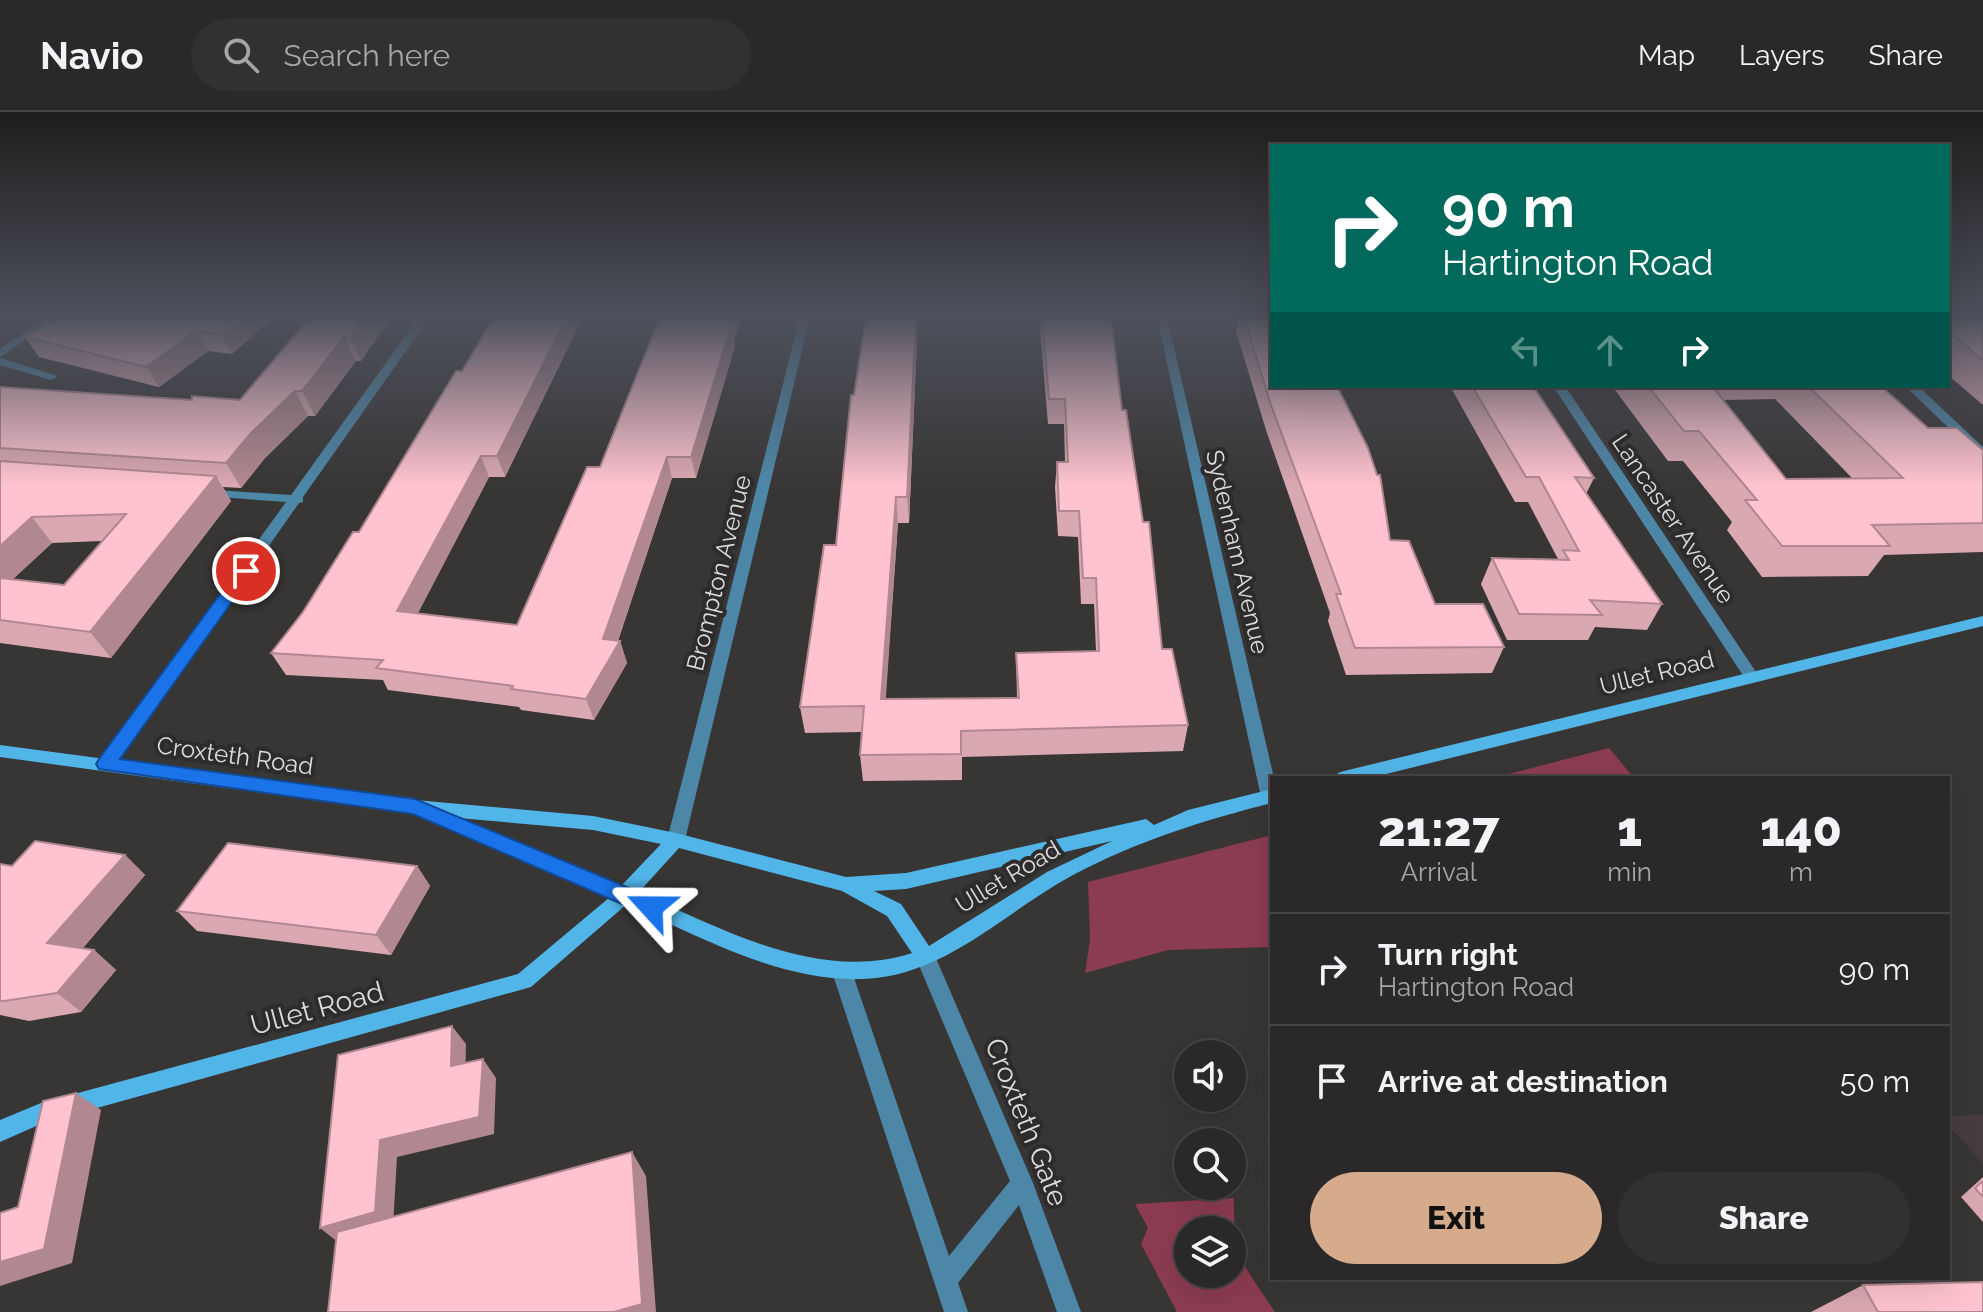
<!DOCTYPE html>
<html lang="en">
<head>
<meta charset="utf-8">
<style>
  :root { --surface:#2a2828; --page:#323030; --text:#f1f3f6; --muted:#a5a6a8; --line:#464445; --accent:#d6ab8b }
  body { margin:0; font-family:Raleway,sans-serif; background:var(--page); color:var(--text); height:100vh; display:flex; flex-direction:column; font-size:30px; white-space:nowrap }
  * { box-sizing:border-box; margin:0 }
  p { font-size:26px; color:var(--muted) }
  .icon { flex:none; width:44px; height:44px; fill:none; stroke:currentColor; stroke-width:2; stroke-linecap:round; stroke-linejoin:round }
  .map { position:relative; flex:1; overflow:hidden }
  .drawer { position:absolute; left:1270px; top:664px; width:680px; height:504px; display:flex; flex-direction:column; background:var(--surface); border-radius:0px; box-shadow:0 8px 32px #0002,0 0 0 2px var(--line) }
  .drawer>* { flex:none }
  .top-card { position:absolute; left:1270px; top:32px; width:680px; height:244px; border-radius:0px; box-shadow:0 8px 32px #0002,0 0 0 2px var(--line); background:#00695c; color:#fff; overflow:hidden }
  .tools { position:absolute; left:1174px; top:928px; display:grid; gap:16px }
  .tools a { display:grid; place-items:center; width:72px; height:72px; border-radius:50%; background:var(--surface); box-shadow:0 8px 32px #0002,0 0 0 2px var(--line); font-size:40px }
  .pin { position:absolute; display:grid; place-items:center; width:68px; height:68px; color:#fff; margin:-34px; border:4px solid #fff; border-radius:50%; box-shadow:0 2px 8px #0007 }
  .me { position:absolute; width:88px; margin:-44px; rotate:294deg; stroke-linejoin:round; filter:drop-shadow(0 0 6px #0008) }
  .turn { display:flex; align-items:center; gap:28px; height:168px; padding:0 40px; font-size:36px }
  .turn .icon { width:104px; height:104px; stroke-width:2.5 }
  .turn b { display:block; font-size:56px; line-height:68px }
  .lanes { display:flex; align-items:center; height:76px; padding:0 40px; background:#0003; justify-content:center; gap:40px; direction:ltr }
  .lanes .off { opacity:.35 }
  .eta { display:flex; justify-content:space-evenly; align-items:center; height:136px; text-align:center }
  .eta b { font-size:48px; font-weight:800; line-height:56px }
  .button { display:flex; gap:16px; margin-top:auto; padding:16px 40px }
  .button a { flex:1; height:92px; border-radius:48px; background:var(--accent); color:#111; font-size:32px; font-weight:800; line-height:92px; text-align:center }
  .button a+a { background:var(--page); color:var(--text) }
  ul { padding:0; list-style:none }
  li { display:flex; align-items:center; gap:24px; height:112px; padding:0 40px; border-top:2px solid var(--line) }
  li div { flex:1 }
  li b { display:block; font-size:30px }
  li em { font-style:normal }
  header { display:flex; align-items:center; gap:48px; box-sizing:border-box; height:112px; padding:0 40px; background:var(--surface); border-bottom:2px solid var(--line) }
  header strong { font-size:38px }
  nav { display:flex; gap:44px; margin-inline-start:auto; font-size:28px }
  .search { width:560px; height:72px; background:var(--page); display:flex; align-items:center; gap:20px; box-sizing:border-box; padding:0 28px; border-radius:44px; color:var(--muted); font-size:30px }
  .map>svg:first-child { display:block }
  .built { fill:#473d3f }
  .green { fill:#8c3c51; fill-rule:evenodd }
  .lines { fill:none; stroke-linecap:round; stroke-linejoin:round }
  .minor { fill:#4d87a8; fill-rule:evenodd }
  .tertiary { fill:#4d87a8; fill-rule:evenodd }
  .secondary { fill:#52b5e8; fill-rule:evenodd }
  .wall { fill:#daa8b1; fill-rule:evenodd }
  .shaded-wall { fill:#b28890 }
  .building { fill:#fec3ce; stroke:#b28890; stroke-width:2 }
  .route { fill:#1a73e8; stroke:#114b97; stroke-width:2 }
  .labels { text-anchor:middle; stroke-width:8; stroke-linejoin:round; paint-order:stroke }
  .street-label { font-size:24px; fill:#dddbdb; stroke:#2d2b2b }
  .near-street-label { font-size:28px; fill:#dddbdb; stroke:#2d2b2b }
</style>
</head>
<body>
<header>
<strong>Navio</strong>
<div class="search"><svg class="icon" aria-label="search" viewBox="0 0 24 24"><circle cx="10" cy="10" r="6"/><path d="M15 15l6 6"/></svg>Search here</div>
<nav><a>Map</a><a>Layers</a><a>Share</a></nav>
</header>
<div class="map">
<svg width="1983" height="1200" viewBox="0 0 1983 1200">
  <rect width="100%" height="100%" fill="#383535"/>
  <polygon class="built" points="1983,1002 1983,1051 1948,1013 1948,1005"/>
  <g class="green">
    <polygon points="1609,636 1634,666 1493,666"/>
    <polygon points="1272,723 1272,835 1168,838 1085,861 1090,828 1088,770"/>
    <path d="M1234 1086C1233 1145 1243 1152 1275 1200H1177L1141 1132 1148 1116 1135 1092ZM1188 1118H1232V1162H1188Z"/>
  </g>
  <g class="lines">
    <g class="minor">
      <polygon points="47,205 59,205 0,245 0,237"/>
      <polygon points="419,205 430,205 303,385 303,390 299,391 112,657 100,657 98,652 100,647 286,390 205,384 198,380 200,377 291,383"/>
      <polygon points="800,205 810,205 685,728 682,733 676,735 670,733 667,728"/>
      <polygon points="1157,205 1167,205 1274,666 1272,666 1270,692 1264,690 1261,685"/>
      <polygon points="0,246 55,263 57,265 51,268 0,253"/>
      <polygon points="1553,274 1565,274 1756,560 1759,564 1756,568 1746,568"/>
      <polygon points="1905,274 1918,274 1983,335 1983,346 1979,345"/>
    </g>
    <polygon class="tertiary" points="925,835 932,838 935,844 1033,1071 1081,1200 1057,1200 1019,1093 958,1171 968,1200 944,1200 832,860 835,854 842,851 849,854 852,860 949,1144 1010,1069 915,844 918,838"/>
    <g class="secondary">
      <polygon points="1983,504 1983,514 1370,666 1336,666 1338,661 1344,659"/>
      <path d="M0 633 415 688 593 704 676 721 846 765 906 761 1146 707 1154 713 1188 698 1272 677V691C1204 708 1135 730 1073 763 1004 800 946 864 863 867 781 870 700 825 627 792L531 875 43 1011 0 1030V1008L41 991 518 862 610 785 425 707 423 703 0 645ZM458 706 593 718 661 732 622 773ZM1112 729 1047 760 929 834 901 792 874 779 906 777ZM679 736 842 779 887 804 912 841C820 871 721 817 639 780Z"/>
    </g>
  </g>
  <g class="wall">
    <polygon points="40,205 274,205 232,242 208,239 159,275 39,245 25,225 46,213"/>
    <path d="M310 205H391L361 249H356L315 304H308L265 346 241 376 223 375 231 389 111 546 0 531V275L192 288H240ZM102 429 64 473 13 467 52 431Z"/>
    <polygon points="494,205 583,205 505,365 489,365 418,501 517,513 600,355 660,205 743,205 734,228 735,234 696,366 672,366 618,529 620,529 627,551 594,608 521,598 519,595 388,578 383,568 286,563 271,541 303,500 359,420 462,259"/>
    <polygon points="918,205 909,411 898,411 885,587 1017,586 1016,541 1096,539 1094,492 1081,492 1078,425 1058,424 1055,375 1057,350 1065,350 1064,312 1048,312 1039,205 1111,205 1122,298 1162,537 1188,613 1183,639 962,645 962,668 863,669 860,643 862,620 805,621 800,595 836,433 854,283"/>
    <polygon points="1239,205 1272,205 1390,428 1435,492 1504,535 1492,561 1346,563 1328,509 1330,501 1266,318 1236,219"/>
    <polygon points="1948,205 1983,205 1983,293 1948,263"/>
    <polygon points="1450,274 1533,274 1594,366 1586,382 1662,492 1647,518 1595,515 1588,528 1507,528 1481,472 1492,446 1558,447 1528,390 1515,390"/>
    <path d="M1612 274H1881L1928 316 1983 338V440L1884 443 1868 464 1762 465 1727 418 1732 410 1683 349H1668ZM1775 287 1853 367H1786L1723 288Z"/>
    <polygon points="125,743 145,763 83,836 94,838 116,858 81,900 29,909 0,903 0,752 12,754"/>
    <polygon points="417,754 430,774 391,843 197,819 177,799"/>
    <polygon points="1983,1065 1983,1110 1961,1085"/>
    <polygon points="1863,1173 1983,1200 1811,1200"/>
  </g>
  <g class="shaded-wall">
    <polygon points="241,205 274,205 232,242 221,222"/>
    <polygon points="364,205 391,205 361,249 350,225"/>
    <polygon points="567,205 583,205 505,365 497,344"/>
    <polygon points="732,205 743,205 734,228 735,234 696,366 691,345"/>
    <polygon points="916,205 918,205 909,411 907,385"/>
    <polygon points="196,219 208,239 159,275 146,255"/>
    <polygon points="344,225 356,249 315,304 302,279"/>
    <polygon points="295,279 308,304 265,346 241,376 226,351 251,321"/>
    <polygon points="481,344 489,365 408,520 397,499"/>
    <polygon points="667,345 672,366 614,539 620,529 627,551 594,608 586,587 603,527"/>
    <polygon points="216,364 231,389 111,546 90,520"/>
    <polygon points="896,385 898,411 884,613 881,587"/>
    <polygon points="32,405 52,431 0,479 0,434"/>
    <polygon points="125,743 145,763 70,851 47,831"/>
    <polygon points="417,754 430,774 391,843 376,823"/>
    <polygon points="94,838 116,858 81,900 57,881"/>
    <polygon points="452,914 466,932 465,973 451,954"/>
    <polygon points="483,947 496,966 494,1022 397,1045 393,1115 339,1131 320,1116 380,1028"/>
    <polygon points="76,981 101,998 72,1151 0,1174 0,1150"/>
    <polygon points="632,1040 646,1064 656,1200 614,1200"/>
  </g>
  <g class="building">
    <polygon points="60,205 241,205 221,222 196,219 146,255 25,225"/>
    <polygon points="310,205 364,205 350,225 344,225 302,279 295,279 251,321 226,351 0,336 0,275 192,288 192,284 240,288"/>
    <polygon points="494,205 567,205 497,344 481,344 397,499 517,513 587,355 600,355 660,205 732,205 728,214 731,214 691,345 667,345 603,527 620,529 586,587 511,577 513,574 376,556 383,548 271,541 303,500 353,420 359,420 456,259 462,259"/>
    <polygon points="866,205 916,205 907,385 896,385 881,587 1019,586 1016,541 1099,539 1096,466 1083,466 1079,399 1059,399 1057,350 1068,350 1065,287 1049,287 1042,205 1111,205 1122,298 1126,298 1143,410 1149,410 1162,537 1172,537 1188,613 961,619 961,642 860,643 864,594 800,595 824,433 836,433 851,283 854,283"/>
    <polygon points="1244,205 1272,205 1272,274 1337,274 1368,336 1377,363 1380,363 1390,428 1409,429 1435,492 1483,492 1504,535 1355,536 1336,482 1341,482 1271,293"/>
    <polygon points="1948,205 1983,205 1983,248 1948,219"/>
    <polygon points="1472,274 1533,274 1594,366 1575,365 1662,492 1590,488 1602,503 1519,502 1492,446 1569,448 1563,438 1579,439 1539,365 1526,365"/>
    <polygon points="1648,274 1712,274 1786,367 1903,366 1808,274 1881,274 1928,316 1957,316 1983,338 1983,411 1872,413 1890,434 1782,434 1745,388 1757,388 1699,319 1684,319"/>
    <polygon points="0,349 216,364 90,520 0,508 0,466 64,473 126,402 32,405 0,434"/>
    <polygon points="35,729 125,743 47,831 94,838 57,881 4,889 0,889 0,752 12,754"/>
    <polygon points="228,731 417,754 376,823 177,799"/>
    <polygon points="452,914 451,954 483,947 479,1005 380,1028 375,1100 320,1116 338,943"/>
    <polygon points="76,981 44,1137 0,1150 0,1101 18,1095 43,989"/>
    <polygon points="632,1040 642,1192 614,1200 328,1200 337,1120"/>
    <polygon points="1983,1069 1983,1085 1975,1076"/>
    <polygon points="1983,1170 1983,1200 1878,1200 1863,1173"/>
  </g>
  <linearGradient id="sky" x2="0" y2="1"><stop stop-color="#1f1d1d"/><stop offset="0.55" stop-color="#4d515c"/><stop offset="1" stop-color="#4d515c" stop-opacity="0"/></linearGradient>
  <rect width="1983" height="373" fill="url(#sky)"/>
  <polygon class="route" points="246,454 254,459 251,463 120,647 415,687 658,788 661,795 658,801 651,804 643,801 413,702 99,657 96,652 99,647 240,455"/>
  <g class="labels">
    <g class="street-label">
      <text transform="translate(1673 407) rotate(56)" y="8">Lancaster Avenue</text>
      <text transform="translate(1237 440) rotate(77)" y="8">Sydenham Avenue</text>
      <text transform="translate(719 461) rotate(-76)" y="8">Brompton Avenue</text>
      <text transform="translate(1657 561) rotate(-14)" y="8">Ullet Road</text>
      <text transform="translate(235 644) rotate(8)" y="8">Croxteth Road</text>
      <text transform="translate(1008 765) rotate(-31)" y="8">Ullet Road</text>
    </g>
    <g class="near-street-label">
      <text transform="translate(317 896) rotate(-15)" y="10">Ullet Road</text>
      <text transform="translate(1027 1010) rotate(68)" y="10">Croxteth Gate</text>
    </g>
  </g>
</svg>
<div class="tools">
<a><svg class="icon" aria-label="sound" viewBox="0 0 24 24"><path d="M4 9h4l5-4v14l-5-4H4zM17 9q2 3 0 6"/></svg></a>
<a><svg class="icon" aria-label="search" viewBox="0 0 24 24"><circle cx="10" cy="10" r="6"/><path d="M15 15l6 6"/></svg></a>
<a><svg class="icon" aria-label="layers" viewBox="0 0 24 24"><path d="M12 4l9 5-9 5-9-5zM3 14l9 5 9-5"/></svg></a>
</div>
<div class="pin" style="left:246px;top:459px;background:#d93025"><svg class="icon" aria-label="arrive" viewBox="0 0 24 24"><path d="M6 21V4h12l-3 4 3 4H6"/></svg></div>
<svg class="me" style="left:651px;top:795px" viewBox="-20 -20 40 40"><path d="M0-17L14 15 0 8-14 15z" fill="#1a73e8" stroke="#fff" stroke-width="4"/></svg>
<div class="top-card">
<div class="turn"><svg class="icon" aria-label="right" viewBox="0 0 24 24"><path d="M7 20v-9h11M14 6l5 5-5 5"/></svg><div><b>90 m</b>Hartington Road</div></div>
<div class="lanes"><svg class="icon off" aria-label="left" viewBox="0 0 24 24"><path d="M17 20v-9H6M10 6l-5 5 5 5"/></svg><svg class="icon off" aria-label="ahead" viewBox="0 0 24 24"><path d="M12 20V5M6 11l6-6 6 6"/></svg><svg class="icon" aria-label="right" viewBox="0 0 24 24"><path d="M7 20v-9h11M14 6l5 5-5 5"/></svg></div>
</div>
<section class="drawer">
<div class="eta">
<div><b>21:27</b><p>Arrival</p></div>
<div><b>1</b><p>min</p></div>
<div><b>140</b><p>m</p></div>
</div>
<ul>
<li><svg class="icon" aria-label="right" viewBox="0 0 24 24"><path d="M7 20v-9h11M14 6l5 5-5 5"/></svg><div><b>Turn right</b><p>Hartington Road</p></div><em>90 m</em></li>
<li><svg class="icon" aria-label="arrive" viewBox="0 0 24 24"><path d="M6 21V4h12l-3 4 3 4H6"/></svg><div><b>Arrive at destination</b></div><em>50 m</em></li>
</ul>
<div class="button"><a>Exit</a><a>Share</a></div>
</section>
</div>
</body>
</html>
